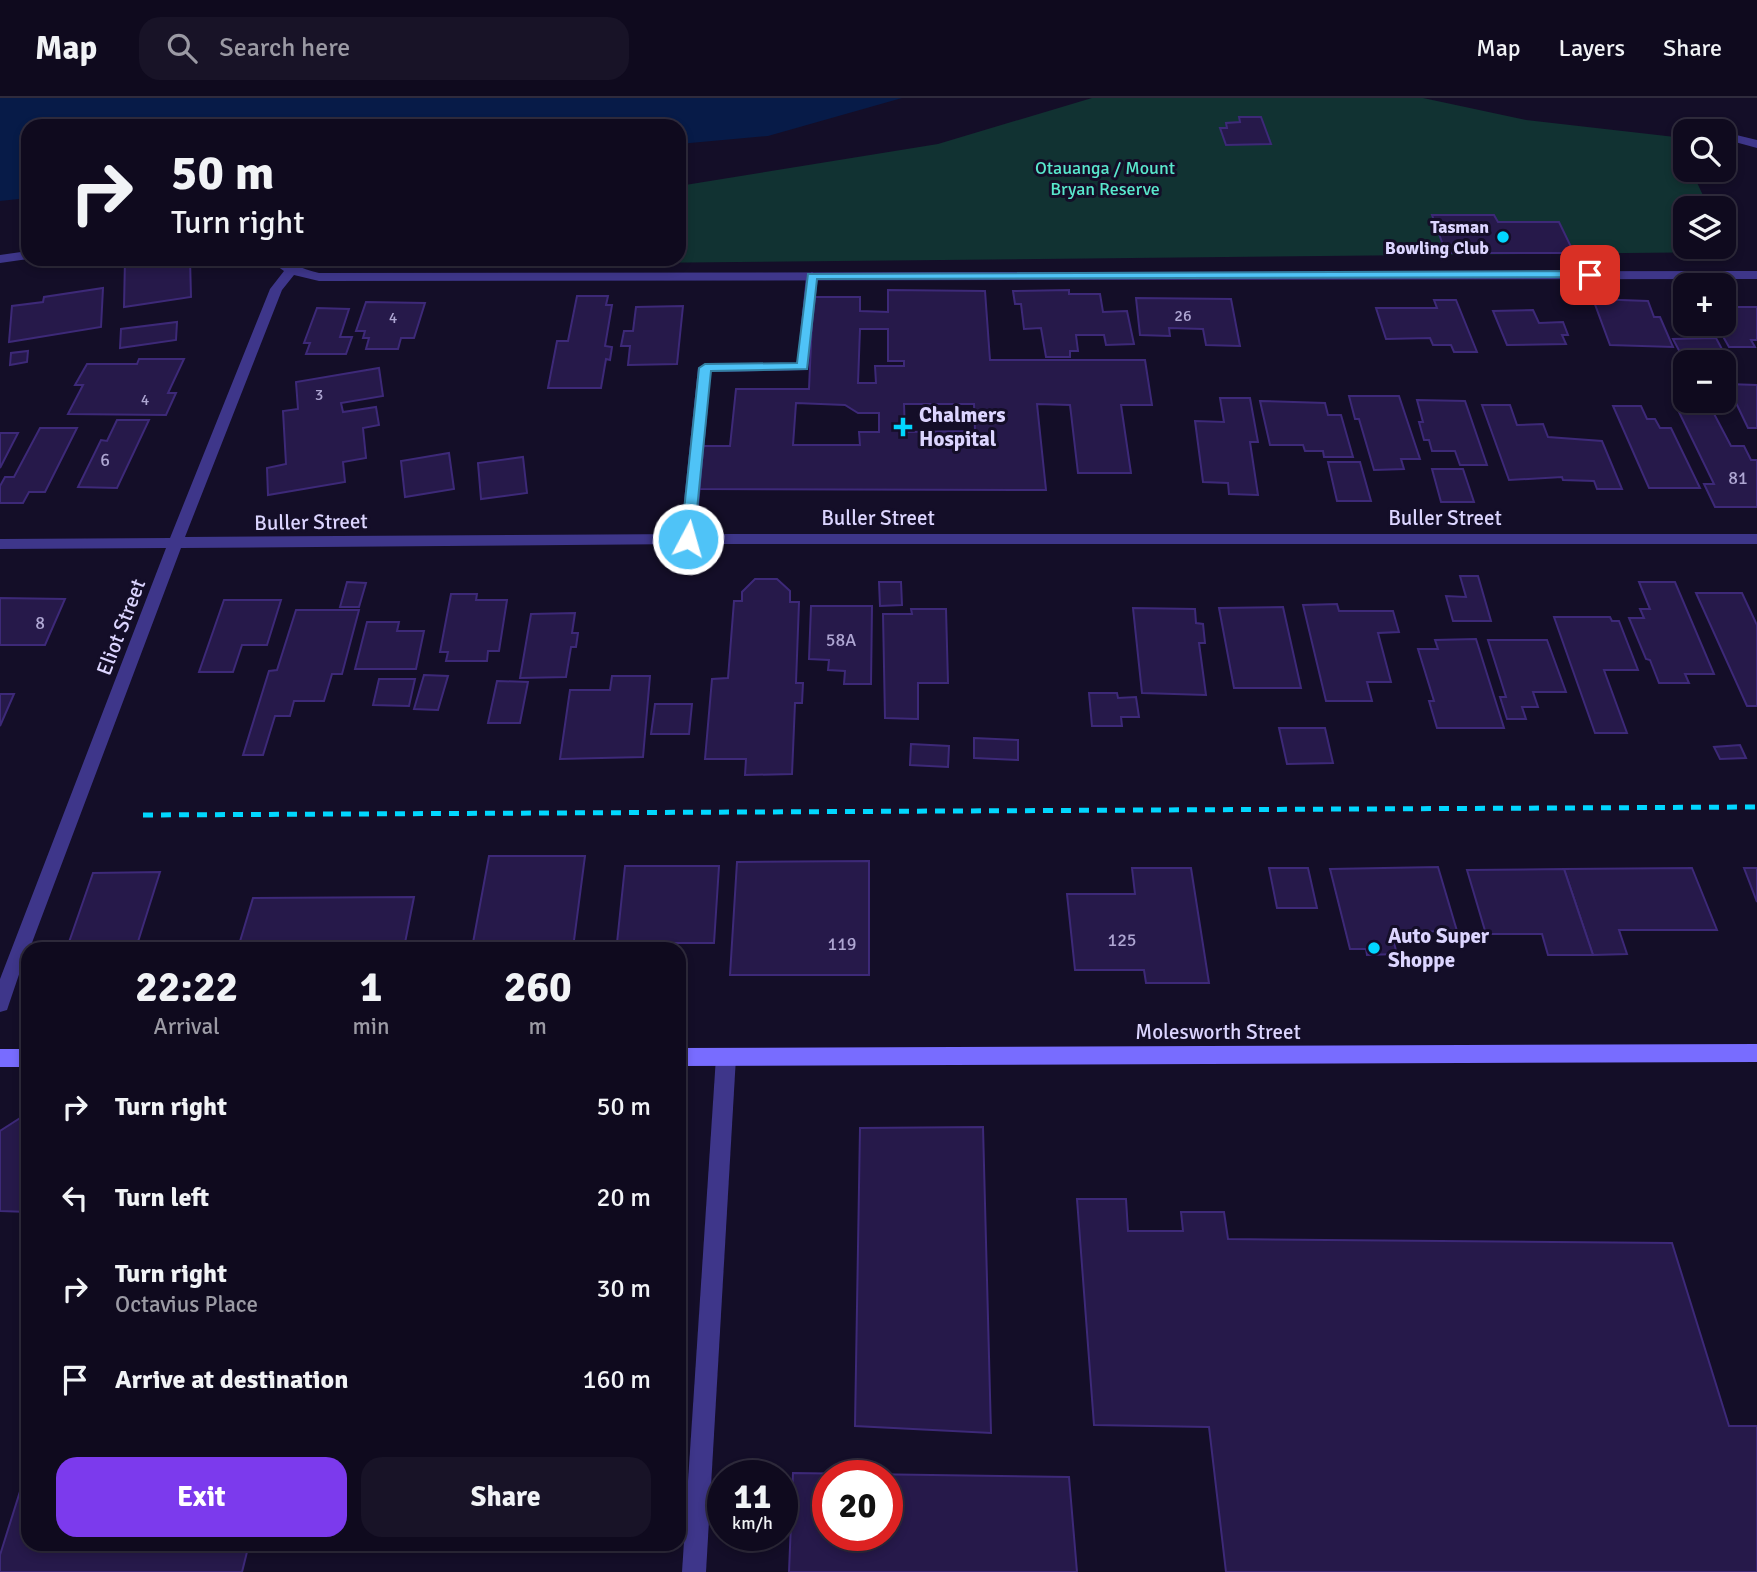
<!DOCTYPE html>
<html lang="en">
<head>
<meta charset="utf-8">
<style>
  :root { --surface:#0f0a1e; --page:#181327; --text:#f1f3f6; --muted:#9b9aa4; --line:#2f2b3c; --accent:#7c3aed }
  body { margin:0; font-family:Signika,sans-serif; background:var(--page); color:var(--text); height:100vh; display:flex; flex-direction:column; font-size:26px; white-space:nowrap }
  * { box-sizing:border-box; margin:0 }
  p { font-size:23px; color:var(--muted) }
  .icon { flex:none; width:38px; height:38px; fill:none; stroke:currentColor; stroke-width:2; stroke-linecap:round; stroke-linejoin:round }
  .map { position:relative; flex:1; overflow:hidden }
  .sheet { position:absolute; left:21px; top:844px; width:665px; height:609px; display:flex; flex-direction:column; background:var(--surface); border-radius:21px; box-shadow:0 4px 10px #0003,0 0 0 2px var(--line) }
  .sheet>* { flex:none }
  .banner { position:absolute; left:21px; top:21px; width:665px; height:147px; border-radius:21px; box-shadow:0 4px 10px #0003,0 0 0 2px var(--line); background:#0f0a1e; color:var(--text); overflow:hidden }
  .buttons { position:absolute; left:1673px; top:21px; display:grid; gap:14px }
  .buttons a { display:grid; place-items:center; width:63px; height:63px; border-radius:14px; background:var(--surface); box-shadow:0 4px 10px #0003,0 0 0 2px var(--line); font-size:35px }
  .speed { position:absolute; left:707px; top:1362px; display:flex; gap:14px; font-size:35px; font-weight:700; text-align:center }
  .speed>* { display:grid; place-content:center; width:91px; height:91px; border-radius:50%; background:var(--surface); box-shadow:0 4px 10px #0003,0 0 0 2px var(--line); line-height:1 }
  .speed small { font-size:18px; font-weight:400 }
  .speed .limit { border:10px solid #d22; background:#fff; color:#111 }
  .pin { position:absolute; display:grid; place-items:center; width:60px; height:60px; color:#fff; margin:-30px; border-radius:14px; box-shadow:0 4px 10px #0006 }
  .me { position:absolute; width:77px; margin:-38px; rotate:6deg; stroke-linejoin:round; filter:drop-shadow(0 0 5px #0008) }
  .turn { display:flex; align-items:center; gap:24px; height:147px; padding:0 35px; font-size:32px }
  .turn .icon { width:91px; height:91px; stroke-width:2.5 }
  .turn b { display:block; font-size:49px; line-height:60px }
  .eta { display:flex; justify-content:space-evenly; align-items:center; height:119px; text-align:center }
  .eta b { font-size:42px; font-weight:700; line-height:49px }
  .cta { display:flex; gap:14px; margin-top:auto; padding:14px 35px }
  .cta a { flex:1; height:80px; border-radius:21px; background:var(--accent); color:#fff; font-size:28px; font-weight:700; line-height:80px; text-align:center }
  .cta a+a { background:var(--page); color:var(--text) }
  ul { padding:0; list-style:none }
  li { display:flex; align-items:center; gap:21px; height:91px; padding:0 35px }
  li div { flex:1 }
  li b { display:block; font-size:26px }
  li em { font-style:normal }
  header { display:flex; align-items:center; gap:42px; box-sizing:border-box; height:98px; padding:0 35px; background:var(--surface); border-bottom:2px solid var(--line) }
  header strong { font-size:33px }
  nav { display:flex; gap:38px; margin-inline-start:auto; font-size:24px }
  .search { width:490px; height:63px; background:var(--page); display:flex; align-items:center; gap:18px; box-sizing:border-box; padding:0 24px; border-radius:21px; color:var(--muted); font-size:26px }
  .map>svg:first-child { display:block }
  .green { fill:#113232 }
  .water { fill:#071b48 }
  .building { fill:#26194a; stroke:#3d2978; stroke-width:2; fill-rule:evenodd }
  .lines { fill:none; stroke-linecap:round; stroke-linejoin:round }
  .service { fill:#3e368a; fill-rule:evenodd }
  .minor { fill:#3e368a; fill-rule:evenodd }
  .secondary { fill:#786cff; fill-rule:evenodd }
  .rail { stroke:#01d7ff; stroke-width:5; stroke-dasharray:10 8; stroke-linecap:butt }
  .route { fill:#4fc3f7; stroke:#337fa1; stroke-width:2 }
  .poi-dot { fill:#01d7ff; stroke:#140e28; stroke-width:2.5 }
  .labels { text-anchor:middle; stroke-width:6; stroke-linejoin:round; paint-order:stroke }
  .far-number-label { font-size:16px; fill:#aea6d2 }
  .far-park-label { font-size:18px; fill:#59e7cc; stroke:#140e28 }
  .far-poi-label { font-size:18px; font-weight:bold; fill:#dcd5ff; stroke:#140e28; text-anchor:end }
  .number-label { font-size:18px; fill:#aea6d2 }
  .poi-label { font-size:21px; font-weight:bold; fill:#dcd5ff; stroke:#140e28; text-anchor:start }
  .street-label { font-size:21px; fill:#dcd5ff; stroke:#140e28 }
</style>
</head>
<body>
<header>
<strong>Map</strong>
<div class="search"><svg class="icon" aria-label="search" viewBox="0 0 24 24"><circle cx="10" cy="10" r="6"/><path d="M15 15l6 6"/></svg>Search here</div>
<nav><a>Map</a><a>Layers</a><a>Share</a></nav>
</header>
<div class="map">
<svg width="1757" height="1474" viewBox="0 0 1757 1474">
  <rect width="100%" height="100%" fill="#140e28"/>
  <polygon class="green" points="1092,0 1423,0 1526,22 1675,39 1685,61 1685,72 1691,72 1709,110 1685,110 1685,149 1724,149 1724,142 1729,154 338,168 337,161 679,161 679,88 938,46"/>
  <polygon class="water" points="0,0 902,0 768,38 679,46 679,28 28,28 28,100 0,103"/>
  <g class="building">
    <polygon points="1239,19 1261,19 1271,46 1226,47 1220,30 1227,30 1226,25 1240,24"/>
    <polygon points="1432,117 1494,117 1498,124 1559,124 1574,155 1446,155"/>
    <polygon points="125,161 190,161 191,199 124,209"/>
    <polygon points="103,190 101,229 9,244 12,208 43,204 44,199"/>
    <path d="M888 192 985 193 990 262H1145L1152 307H1121L1131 375H1078L1070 307 1037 306 1046 392 698 391 702 348H730L736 291H809L813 199H860V213L888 214ZM860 231H888V263H904V268H875L876 285H858ZM796 305 845 307 858 315H879V334H859L860 347H793ZM904 306H974L975 333 905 334Z"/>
    <polygon points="1069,192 1069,196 1100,196 1103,214 1127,213 1134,246 1106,247 1104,237 1076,237 1078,253 1070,253 1070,259 1046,259 1041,230 1024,231 1021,206 1015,206 1013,193"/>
    <polygon points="577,198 608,198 606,207 612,207 605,248 612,249 610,262 606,261 601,290 548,290 557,243 568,243"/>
    <polygon points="1136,200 1231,201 1240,248 1206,247 1203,231 1169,230 1170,238 1140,237"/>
    <polygon points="1593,201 1648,203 1654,219 1660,219 1673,249 1610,247"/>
    <polygon points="1434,202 1456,202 1477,254 1454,254 1451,247 1433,247 1430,240 1386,241 1376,210 1437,210"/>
    <polygon points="366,204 425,205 414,240 401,240 398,251 366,251 369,240 363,240 365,233 356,233"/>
    <polygon points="1724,206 1727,209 1757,209 1757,242 1751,242 1755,249 1729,249 1716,226 1724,226"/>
    <polygon points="683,208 677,266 628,267 630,248 621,248 624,233 633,233 636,209"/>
    <polygon points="317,210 349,211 340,239 352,239 346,256 306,256 310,245 304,245"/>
    <polygon points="1533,212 1539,225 1563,224 1568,237 1562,237 1566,246 1507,247 1493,213"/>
    <polygon points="177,224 176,242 120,250 121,231"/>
    <polygon points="1716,240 1732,270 1724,270 1724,264 1684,262 1673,241"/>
    <polygon points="28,253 27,264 10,267 11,255"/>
    <polygon points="139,261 184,261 168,295 176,295 166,317 68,316 83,287 75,287 87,266 137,266"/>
    <polygon points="379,270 383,298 341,305 343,314 376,309 379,327 363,330 366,360 343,364 345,384 268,397 267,370 286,366 283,313 298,311 296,284"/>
    <polygon points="1727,286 1757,287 1757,330 1748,330"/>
    <polygon points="1349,298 1399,298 1420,361 1401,361 1404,371 1374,372 1359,321 1355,321"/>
    <polygon points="1220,300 1250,300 1258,344 1250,344 1258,397 1229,396 1228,385 1203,384 1195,323 1224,324"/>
    <polygon points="1417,302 1465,303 1487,367 1460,367 1455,353 1432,353 1429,342 1424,342 1419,324 1423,324"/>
    <polygon points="1260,303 1325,305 1328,317 1341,317 1353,359 1324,359 1323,353 1305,353 1303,347 1270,347"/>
    <polygon points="1482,307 1510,307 1517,327 1543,326 1548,339 1602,343 1622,391 1597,391 1594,383 1563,382 1562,379 1509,382"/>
    <polygon points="1613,308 1641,308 1647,321 1655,321 1660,330 1671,330 1700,390 1649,390"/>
    <polygon points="1677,310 1711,310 1731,348 1744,348 1751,362 1757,362 1757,409 1715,409 1704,386 1714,386"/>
    <polygon points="117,322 149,322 117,390 78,389 101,342 107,343"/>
    <polygon points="40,330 77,330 45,394 29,394 23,405 0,405 0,388 5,379 14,379"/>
    <polygon points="0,335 18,335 0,370"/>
    <polygon points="449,355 454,391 405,399 401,363"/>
    <polygon points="523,359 527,395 481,401 478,365"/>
    <polygon points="1328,364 1360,364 1371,403 1337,403"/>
    <polygon points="1432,371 1463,371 1474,404 1441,404"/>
    <polygon points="1460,478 1478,478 1491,523 1453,523 1446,498 1466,499"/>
    <polygon points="755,481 777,481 790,493 790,504 799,504 796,585 803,585 802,605 795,605 792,676 745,677 746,661 705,661 712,581 728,580 734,503 742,503 742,494"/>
    <polygon points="347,484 366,485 359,509 340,509"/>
    <polygon points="879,484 901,484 902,507 880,508"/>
    <polygon points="1639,484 1675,484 1714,576 1685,576 1689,585 1659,585 1650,562 1646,561 1629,520 1644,520 1640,511 1650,511"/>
    <polygon points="1696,495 1742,495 1757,527 1757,608 1747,608"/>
    <polygon points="451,496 477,496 476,502 507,502 499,553 488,553 487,563 446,563 448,554 440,554"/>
    <polygon points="0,500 65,501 45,547 0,547"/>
    <polygon points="224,502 281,502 267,547 242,547 233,574 199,574"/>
    <polygon points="1337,506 1339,513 1393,513 1399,534 1378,535 1391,584 1367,584 1372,603 1326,603 1303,507"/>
    <polygon points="811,508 872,508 871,586 844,586 845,573 828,572 829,562 809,561"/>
    <polygon points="1283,509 1301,590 1234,590 1219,510"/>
    <polygon points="1133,510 1195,511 1196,525 1203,526 1205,545 1199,545 1206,597 1142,595"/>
    <polygon points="911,511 946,511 948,585 918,585 918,621 885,620 883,516 912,516"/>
    <polygon points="296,512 359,512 342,576 332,576 324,603 294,603 290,618 275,618 263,657 243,657 269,573 277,572"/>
    <polygon points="575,515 572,535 578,535 576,549 571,549 566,579 520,580 531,516"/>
    <polygon points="1554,519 1610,519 1612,523 1619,523 1638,572 1604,572 1627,635 1595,635"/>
    <polygon points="367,524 399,524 397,533 424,533 416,571 355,571"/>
    <polygon points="1476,541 1504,630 1437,630 1429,603 1434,603 1418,551 1438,551 1435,542"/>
    <polygon points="1488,542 1547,542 1566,594 1533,594 1538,609 1522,609 1526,621 1507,621 1500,599 1506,599"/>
    <polygon points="424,577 448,578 438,612 414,611"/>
    <polygon points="612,578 650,578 643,659 560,661 570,592 610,592"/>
    <polygon points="379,581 415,581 409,608 373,607"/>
    <polygon points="497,583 528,584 520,625 488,625"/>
    <polygon points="1089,595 1117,595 1118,600 1136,599 1139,619 1121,619 1122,628 1092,628"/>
    <polygon points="0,596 14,596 0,628"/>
    <polygon points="655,606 692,606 689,636 651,636"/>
    <polygon points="1279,630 1325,630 1333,665 1287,666"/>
    <polygon points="974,640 1018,642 1018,662 974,660"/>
    <polygon points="911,646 949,648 948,669 910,667"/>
    <polygon points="1740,647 1746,660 1720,661 1714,649"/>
    <polygon points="489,758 585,758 573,850 472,850"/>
    <polygon points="869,763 869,877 730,877 737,764"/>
    <polygon points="625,768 719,768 714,845 617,845"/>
    <polygon points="1438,769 1457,833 1391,834 1397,856 1367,857 1366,851 1350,851 1330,771"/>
    <polygon points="1132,770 1191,770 1209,885 1146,885 1144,872 1075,872 1067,796 1135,796"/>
    <polygon points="1269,770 1308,770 1317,810 1277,810"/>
    <polygon points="1692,770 1717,832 1619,832 1627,856 1593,857 1564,771"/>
    <polygon points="1744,770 1757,770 1757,804"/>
    <polygon points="1564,771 1593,857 1548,857 1542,836 1486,836 1467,772"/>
    <polygon points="160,774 136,850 67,850 93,775"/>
    <polygon points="414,799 404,850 238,850 253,800"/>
    <polygon points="28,1015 28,1114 0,1113 0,1033"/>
    <polygon points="983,1029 991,1335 855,1328 860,1030"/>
    <polygon points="1077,1101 1126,1101 1128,1133 1183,1133 1181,1114 1224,1114 1228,1141 1672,1145 1729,1328 1757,1328 1757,1474 1226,1474 1209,1329 1094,1327"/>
    <polygon points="28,1368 28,1446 249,1446 242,1474 0,1474 0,1457"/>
    <path d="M793 1375 1069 1379 1077 1474H789ZM828 1377H887V1437H828Z"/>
  </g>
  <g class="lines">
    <g class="service">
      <polygon points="1724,34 1757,42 1757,50 1724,41"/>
      <polygon points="812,174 818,178 808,272 711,274 696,441 688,446 683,445 680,441 698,270 705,266 797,265 806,178"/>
    </g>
    <g class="minor">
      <polygon points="28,153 28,161 0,165 0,157"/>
      <path d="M267 161C285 161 301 171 319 175L1757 173V181L319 183 294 177 282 192 185 439 688 436H1757V446H688L181 450 30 850H28L9 906 7 912 0 914V881L166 450 0 451V441L170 440 270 191 284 173Z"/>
      <polygon points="726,950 733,953 736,959 706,1474 682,1474 716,959 719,953"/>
    </g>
    <g class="secondary">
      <polygon points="1757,946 1757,964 679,968 679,950"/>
      <rect x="0" y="951" width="28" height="18"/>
    </g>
    <polyline class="rail" points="143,717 1757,709"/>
  </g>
  <polygon class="route" points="1590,173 1594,174 1594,179 817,181 807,271 711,273 694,441 688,446 681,441 699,270 705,266 797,265 808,176"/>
  <g class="poi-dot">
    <circle cx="1503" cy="139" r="7"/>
    <path d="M899.5 318.5h7v7h7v7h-7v7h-7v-7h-7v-7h7z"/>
    <circle cx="1374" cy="850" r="7"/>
  </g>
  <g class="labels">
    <g class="far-number-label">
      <text x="1183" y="223">26</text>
      <text x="393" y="225">4</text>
      <text x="319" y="302">3</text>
      <text x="145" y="307">4</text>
    </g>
    <g class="far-park-label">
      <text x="1105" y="76">Otauanga / Mount<tspan x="1105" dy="21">Bryan Reserve</tspan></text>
    </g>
    <g class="far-poi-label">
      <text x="1489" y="135">Tasman<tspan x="1489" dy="21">Bowling Club</tspan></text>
    </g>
    <g class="number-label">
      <text x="105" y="368">6</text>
      <text x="1738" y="386">81</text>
      <text x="40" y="531">8</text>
      <text x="841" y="548">58A</text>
      <text x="1122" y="848">125</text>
      <text x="842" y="852">119</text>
    </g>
    <g class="poi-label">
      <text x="919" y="324">Chalmers<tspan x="919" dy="24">Hospital</tspan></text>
      <text x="1388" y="845">Auto Super<tspan x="1388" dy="24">Shoppe</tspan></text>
    </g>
    <g class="street-label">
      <text x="878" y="427">Buller Street</text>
      <text x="1445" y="427">Buller Street</text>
      <text transform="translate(311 424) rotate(-1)" y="7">Buller Street</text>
      <text transform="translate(121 529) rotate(-69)" y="7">Eliot Street</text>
      <text x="1218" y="941">Molesworth Street</text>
    </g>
  </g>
</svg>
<div class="buttons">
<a><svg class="icon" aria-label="search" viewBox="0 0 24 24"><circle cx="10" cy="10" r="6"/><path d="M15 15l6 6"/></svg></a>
<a><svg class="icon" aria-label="layers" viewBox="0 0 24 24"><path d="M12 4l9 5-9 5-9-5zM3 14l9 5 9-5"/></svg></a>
<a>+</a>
<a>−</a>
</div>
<div class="speed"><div>11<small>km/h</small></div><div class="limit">20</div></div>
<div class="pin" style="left:1590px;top:177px;background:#d93025"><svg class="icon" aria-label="arrive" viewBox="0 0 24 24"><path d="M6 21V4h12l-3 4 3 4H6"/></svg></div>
<svg class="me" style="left:688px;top:441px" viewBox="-20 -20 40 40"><circle r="17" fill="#4fc3f7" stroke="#fff" stroke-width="3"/><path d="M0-11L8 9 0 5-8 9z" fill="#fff"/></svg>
<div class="banner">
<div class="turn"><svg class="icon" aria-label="right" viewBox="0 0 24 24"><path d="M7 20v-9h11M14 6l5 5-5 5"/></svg><div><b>50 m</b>Turn right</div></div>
</div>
<section class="sheet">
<div class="eta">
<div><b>22:22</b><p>Arrival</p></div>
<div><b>1</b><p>min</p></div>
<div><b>260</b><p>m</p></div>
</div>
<ul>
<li><svg class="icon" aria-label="right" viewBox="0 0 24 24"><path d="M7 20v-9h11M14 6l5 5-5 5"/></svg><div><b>Turn right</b></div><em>50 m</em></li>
<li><svg class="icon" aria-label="left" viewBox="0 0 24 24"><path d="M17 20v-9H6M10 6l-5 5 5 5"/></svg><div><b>Turn left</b></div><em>20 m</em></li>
<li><svg class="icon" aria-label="right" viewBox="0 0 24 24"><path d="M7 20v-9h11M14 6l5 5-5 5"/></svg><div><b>Turn right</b><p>Octavius Place</p></div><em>30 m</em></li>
<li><svg class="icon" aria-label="arrive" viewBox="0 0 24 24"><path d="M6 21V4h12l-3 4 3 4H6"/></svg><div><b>Arrive at destination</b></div><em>160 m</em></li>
</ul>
<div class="cta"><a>Exit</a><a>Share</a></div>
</section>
</div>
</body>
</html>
